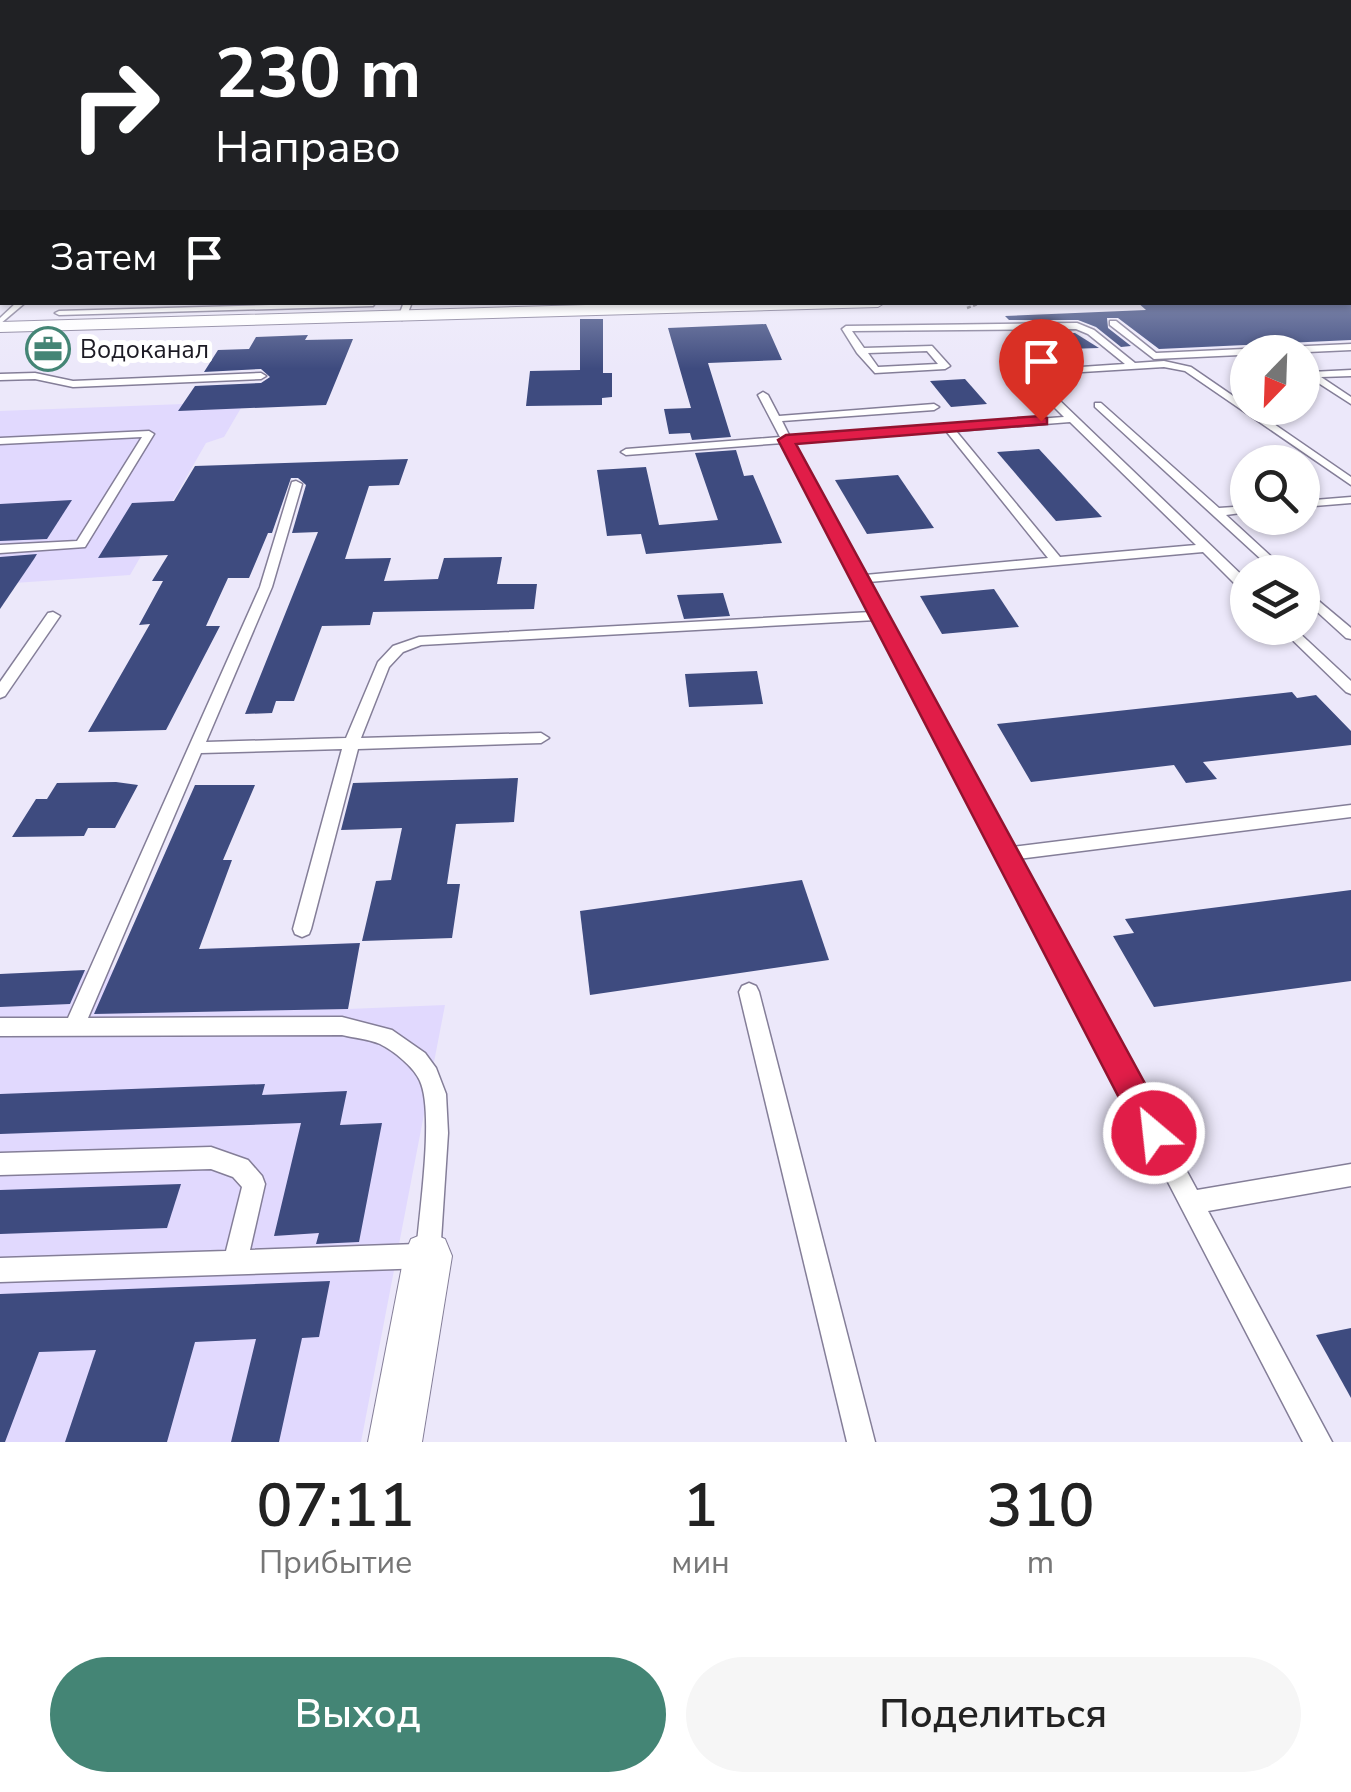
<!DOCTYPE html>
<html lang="ru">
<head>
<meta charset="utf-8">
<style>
  :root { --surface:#fff; --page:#f6f6f6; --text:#222; --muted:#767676; --accent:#448575 }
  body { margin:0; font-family:"Nunito Sans",sans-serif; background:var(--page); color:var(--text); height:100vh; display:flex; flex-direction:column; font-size:38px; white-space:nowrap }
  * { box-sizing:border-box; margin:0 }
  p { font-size:32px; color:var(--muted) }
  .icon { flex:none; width:55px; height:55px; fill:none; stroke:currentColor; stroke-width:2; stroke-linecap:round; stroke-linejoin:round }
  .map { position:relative; height:1442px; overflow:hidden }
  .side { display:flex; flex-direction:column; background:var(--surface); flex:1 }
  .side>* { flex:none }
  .guide { position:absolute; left:0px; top:0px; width:1352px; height:305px; box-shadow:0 2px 8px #0004; background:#202124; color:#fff; overflow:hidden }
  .needle { width:65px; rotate:203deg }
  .controls { position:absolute; left:1230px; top:335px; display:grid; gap:20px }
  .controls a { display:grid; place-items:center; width:90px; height:90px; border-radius:50%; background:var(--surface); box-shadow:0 2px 8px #0004; font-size:50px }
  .pin { position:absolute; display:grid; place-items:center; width:85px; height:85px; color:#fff; margin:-102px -42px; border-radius:50% 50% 50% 0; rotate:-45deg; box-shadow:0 0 10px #0007 }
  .pin .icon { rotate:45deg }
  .me { position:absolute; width:110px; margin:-55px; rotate:332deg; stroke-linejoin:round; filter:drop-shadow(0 0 8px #0008) }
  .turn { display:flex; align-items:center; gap:35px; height:210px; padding:0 50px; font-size:45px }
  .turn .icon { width:130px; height:130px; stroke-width:2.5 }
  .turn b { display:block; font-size:70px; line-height:85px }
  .then { display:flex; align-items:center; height:95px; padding:0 50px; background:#0003; gap:20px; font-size:38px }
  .eta { display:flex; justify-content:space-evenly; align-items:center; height:170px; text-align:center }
  .eta b { font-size:60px; font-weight:600; line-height:70px }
  .action { display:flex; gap:20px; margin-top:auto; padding:20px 50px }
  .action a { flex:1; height:115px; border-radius:60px; background:var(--accent); color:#fff; font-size:40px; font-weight:600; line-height:115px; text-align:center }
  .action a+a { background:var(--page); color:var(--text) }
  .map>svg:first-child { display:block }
  .built { fill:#e1d9fe }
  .building { fill:#3e4b7f }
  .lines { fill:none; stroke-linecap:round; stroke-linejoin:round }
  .service-casing { stroke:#847e98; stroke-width:3 }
  .minor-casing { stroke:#847e98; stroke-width:2 }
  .tertiary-casing { stroke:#847e98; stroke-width:2 }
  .path { stroke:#8e8b99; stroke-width:2.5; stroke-dasharray:4 2.5; stroke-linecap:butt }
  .service { fill:#fff; fill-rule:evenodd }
  .minor { fill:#fff; fill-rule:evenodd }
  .tertiary { fill:#fff; fill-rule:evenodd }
  .route { fill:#e11d48; stroke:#92132f; stroke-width:2.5 }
  .labels { text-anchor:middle; stroke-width:10; stroke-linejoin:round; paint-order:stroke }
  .far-poi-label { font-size:25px; fill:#1c1a24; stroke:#fff; text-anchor:start }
</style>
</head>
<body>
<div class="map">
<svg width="1351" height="1442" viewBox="0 0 1351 1442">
  <rect width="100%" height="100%" fill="#ece8fa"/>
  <g class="built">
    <polygon points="183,404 179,409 241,408 224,437 206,443 130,575 0,584 0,411"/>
    <polygon points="360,943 348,1009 445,1005 361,1442 0,1442 0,974 114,970 122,952"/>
  </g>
  <g class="building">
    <polygon points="1137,302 1351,302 1351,340 1159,349 1118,318 1107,318 1108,328 1131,346 1121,347 1096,327 1078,320 1009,320 1005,316 1146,310"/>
    <polygon points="580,319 603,319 603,373 612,373 612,397 602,398 602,405 526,406 530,371 580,370"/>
    <polygon points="766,324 782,360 708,363 731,437 692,440 690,433 669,434 664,409 691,408 668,328"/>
    <polygon points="1020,333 1075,333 1099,348 1035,350"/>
    <polygon points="308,335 305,340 353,339 326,405 178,411 195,386 261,383 270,377 261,369 204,372 218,350 249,349 256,337"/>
    <polygon points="965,379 987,404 951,407 930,381"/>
    <polygon points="1039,449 1102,517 1056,521 997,452"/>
    <polygon points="736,450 744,476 753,475 782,543 646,554 641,534 607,536 597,470 646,467 659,525 718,520 695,453"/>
    <polygon points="408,459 399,485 369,486 345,559 391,558 384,581 438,579 444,558 502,557 497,584 537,584 534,609 373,612 370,625 322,626 294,701 276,701 272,713 245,714 318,532 292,533 306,485 298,478 291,478 272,533 268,533 249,578 228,578 206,626 220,626 166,730 88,732 150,624 139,625 163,581 152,581 168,555 98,558 132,503 174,501 195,466"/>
    <polygon points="898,475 934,528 867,534 835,480"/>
    <polygon points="72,500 47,539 0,541 0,504"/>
    <polygon points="37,554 34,559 0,609 0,557"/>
    <polygon points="994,589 1019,627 942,634 920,596"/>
    <polygon points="723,593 730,616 684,619 677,595"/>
    <polygon points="757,671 763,704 689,707 685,674"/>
    <polygon points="1292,692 1297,698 1316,695 1351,731 1351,745 1203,762 1217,779 1186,783 1174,765 1031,782 997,724"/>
    <polygon points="518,778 514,822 456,824 447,884 460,884 452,938 362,941 376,881 391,880 402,828 341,830 353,783"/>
    <polygon points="116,782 138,785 115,828 88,828 84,836 12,837 36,799 47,799 57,783"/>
    <polygon points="195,785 255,785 223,860 232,860 199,949 360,943 348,1009 94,1014"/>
    <polygon points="802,880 829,960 590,995 580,911"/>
    <polygon points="1351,890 1351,981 1154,1007 1113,936 1134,933 1125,919"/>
    <polygon points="85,970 70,1004 0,1007 0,974"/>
    <polygon points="265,1084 262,1095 347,1091 340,1125 382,1123 359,1242 316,1244 319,1233 274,1236 301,1123 0,1134 0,1094"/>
    <polygon points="181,1184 167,1228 0,1234 0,1190"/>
    <polygon points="330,1281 319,1337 302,1338 279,1442 231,1442 256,1339 195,1342 167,1442 65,1442 96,1350 39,1352 5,1442 0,1442 0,1294"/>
    <polygon points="1351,1328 1351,1398 1316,1335"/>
  </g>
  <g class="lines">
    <g class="service-casing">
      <g id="service">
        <rect x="1350" y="183" width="1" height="4"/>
        <rect x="0" y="237" width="2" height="4"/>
        <rect x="0" y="282" width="2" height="7"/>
        <polygon points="17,302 26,302 0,324 0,318"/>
        <polygon points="376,302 373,306 59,315 55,313 59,311"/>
        <polygon points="404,302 412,302 406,318 402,320 398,318"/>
        <polygon points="1110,321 1116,321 1156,353 1351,344 1351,350 1154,359 1110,325"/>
        <path d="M1077 323 1094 330 1135 363 1164 361 1191 367 1351 477V485L1185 371 1164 367 1033 375 1248 581V593L1243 592 1203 552 869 582 1012 847 1351 805V817L1018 859 1197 1190 1351 1164V1186L1208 1211 1332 1442H1303L876 620 421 645 403 652 389 667 361 738 541 733 549 738 541 743 358 749 311 929 309 934 302 937 295 934 293 929 342 749 201 753 88 1018 342 1017 392 1030 425 1053 436 1068 446 1094 448 1133 440 1256 436 1264 428 1268 0 1282V1258L226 1251 242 1187 233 1177 211 1169 0 1175V1153L211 1147 248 1160 262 1176 265 1184 250 1250 417 1244C420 1208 434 1111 420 1081 414 1067 394 1051 380 1044 369 1039 354 1038 342 1035L0 1036V1018H68L260 587 292 482 296 481 302 484 272 587 206 742 346 738 378 662 393 646 419 637 871 612 783 443 626 455 621 452 626 449 780 437 758 395 763 392 768 395 779 416 934 404 939 407 934 410 782 421 790 437 1064 417 1022 375V371L1125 364 1088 334 1076 329 852 331 864 348 932 346 950 366 945 369 875 373 857 353 842 329 846 326ZM927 351 938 364 878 367 868 353ZM1070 422 1196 545 1060 557 956 431ZM946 431 1048 558 865 575 794 443Z"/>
        <polygon points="1351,370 1351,376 1321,377 1351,397 1351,404 1306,375 1311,372"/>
        <polygon points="35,373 73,381 261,373 266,376 261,379 73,387 35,379 0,380 0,374"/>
        <polygon points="1095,403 1101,403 1219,508 1248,506 1248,512 1226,515 1288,572 1275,572 1095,407"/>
        <polygon points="149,431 154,434 85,547 0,553 0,545 77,541 142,437 0,444 0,438"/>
        <polygon points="1351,497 1351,503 1302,507 1302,501"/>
        <polygon points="1302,587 1351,628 1351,639 1346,638 1302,598"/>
        <polygon points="53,612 60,616 5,696 0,698 0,682 48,613"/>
        <polygon points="1280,628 1294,628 1351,681 1351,694 1346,692"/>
        <polygon points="749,983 756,986 759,992 875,1442 847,1442 739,992 742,986"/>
      </g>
    </g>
    <g class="minor-casing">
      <g id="minor">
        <rect x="1350" y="197" width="1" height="8"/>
        <polygon points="690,302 886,302 878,307 0,332 0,322"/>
        <polygon points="428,1232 445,1239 452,1256 422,1442 368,1442 404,1256 411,1239"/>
      </g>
    </g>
    <g class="tertiary-casing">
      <rect id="tertiary" x="1350" y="261" width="1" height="12"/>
    </g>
    <polyline class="path" points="967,308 983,302"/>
    <use href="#service" class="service"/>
    <use href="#minor" class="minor"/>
    <use href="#tertiary" class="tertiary"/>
  </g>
  <linearGradient id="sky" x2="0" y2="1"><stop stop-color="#73a8da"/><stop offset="0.45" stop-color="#f6f5fd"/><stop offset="1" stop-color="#f6f5fd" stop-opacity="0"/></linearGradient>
  <rect width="1351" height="369" fill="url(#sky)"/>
  <polygon class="route" points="1041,416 1047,418 1047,424 796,444 1166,1122 1171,1133 1166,1144 1154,1149 1143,1144 778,440 786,435"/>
  <defs>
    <g id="office-ring" transform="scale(2.25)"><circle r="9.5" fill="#fff" stroke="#448575" stroke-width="1.5"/><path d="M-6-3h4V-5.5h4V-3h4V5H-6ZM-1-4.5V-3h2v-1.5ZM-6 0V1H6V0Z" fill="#448575"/></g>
  </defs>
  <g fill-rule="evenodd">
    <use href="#office-ring" x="48" y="349"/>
  </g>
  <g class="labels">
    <g class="far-poi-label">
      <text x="80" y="358">Водоканал</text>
    </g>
  </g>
</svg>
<div class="controls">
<a><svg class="needle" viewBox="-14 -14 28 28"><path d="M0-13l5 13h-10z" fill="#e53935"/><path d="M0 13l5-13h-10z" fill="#767676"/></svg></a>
<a><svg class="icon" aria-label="search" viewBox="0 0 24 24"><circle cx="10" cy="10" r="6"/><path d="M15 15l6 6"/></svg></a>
<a><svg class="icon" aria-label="layers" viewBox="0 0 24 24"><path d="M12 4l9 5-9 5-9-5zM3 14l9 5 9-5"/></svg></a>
</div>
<div class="pin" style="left:1041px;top:421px;background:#d93025"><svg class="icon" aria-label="arrive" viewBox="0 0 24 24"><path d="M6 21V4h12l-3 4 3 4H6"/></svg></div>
<svg class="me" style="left:1154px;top:1133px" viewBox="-20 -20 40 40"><circle r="17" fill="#e11d48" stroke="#fff" stroke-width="3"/><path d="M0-11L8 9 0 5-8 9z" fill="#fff"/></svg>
<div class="guide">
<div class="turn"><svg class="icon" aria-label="right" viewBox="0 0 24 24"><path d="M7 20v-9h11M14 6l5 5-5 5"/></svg><div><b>230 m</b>Направо</div></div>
<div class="then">Затем<svg class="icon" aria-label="arrive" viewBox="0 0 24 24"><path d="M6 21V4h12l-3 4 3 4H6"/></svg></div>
</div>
</div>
<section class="side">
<div class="eta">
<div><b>07:11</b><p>Прибытие</p></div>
<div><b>1</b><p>мин</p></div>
<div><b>310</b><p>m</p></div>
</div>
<div class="action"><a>Выход</a><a>Поделиться</a></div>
</section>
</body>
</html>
